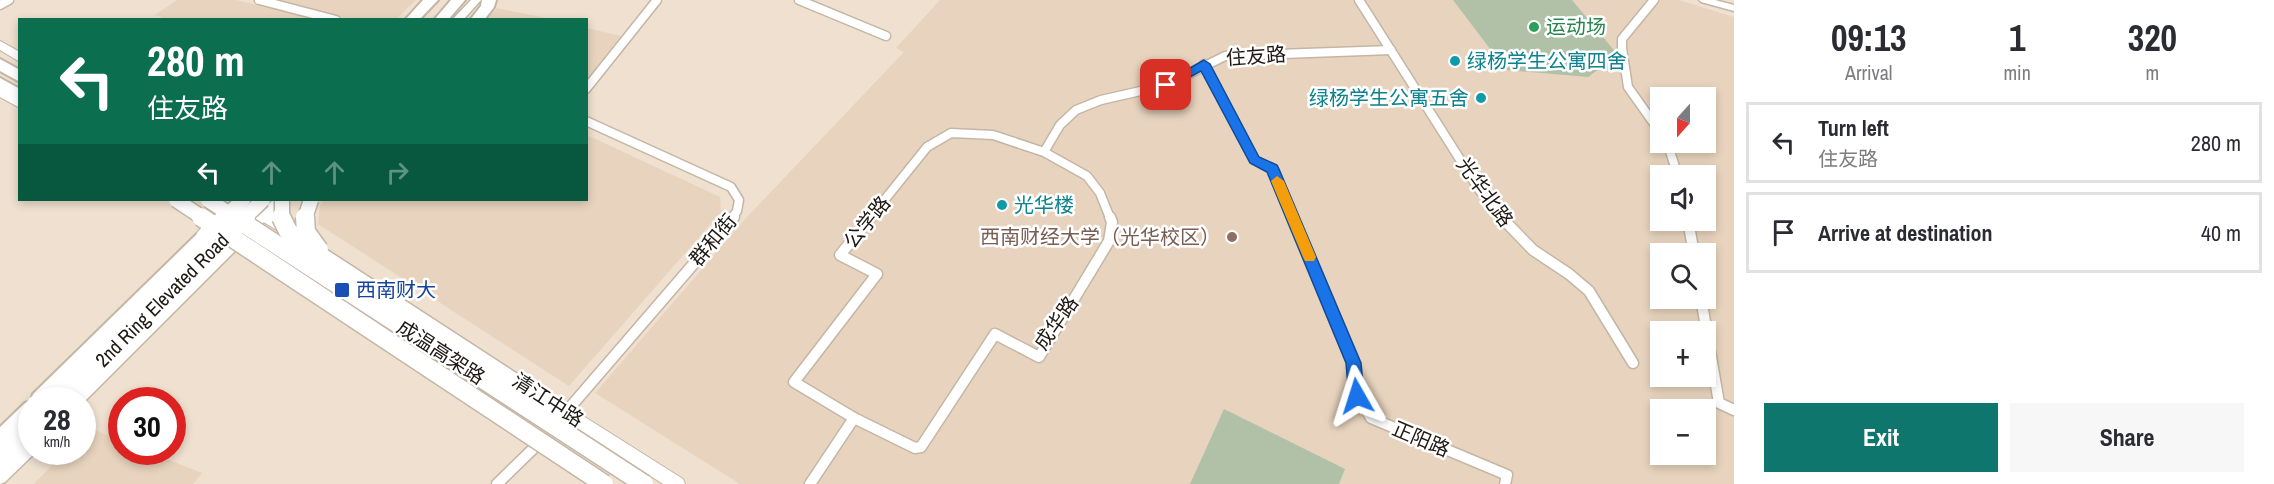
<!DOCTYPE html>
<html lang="en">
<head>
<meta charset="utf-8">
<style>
  :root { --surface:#fff; --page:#f7f7f7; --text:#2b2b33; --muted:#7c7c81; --line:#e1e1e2; --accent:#0f766e }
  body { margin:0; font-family:"Archivo Narrow","Noto Sans SC",sans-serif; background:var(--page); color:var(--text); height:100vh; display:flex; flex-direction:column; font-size:22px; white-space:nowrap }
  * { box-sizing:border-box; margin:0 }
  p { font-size:20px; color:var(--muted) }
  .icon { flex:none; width:33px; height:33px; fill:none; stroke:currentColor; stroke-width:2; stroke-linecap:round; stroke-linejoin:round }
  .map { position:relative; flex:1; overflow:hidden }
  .side { display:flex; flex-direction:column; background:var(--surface); width:540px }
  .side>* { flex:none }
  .hud { position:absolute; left:18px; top:18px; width:570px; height:183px; border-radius:0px; box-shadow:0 3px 9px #0003; background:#0b6e4f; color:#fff; overflow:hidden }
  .needle { width:39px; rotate:201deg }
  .fabs { position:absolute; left:1650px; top:87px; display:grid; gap:12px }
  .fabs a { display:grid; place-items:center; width:66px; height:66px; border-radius:0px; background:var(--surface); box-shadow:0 3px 9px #0003; font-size:30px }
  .speed { position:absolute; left:18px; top:387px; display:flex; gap:12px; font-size:30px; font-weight:700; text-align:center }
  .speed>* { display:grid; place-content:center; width:78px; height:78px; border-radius:50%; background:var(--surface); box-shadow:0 3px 9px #0003; line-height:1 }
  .speed small { font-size:15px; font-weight:400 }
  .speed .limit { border:9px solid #d22; background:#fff; color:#111 }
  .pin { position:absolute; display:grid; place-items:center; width:51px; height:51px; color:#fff; margin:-26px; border-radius:12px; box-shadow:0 3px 9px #0006 }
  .me { position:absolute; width:66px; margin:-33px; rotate:354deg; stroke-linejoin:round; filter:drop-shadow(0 0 4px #0008) }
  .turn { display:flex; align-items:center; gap:21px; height:126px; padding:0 30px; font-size:27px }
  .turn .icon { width:78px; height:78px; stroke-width:2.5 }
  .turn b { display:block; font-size:42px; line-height:51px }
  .lanes { display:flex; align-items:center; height:57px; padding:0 30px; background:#0003; justify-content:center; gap:30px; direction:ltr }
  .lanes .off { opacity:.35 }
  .eta { display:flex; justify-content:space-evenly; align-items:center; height:102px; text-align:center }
  .eta b { font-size:36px; font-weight:700; line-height:42px }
  .button { display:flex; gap:12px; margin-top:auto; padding:12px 30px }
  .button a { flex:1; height:69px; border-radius:0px; background:var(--accent); color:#fff; font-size:24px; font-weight:700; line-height:69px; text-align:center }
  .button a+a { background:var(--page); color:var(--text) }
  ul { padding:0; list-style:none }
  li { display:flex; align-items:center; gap:18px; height:81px; margin:0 12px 9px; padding:0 18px; border:3px solid var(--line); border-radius:0px }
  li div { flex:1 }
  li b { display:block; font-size:22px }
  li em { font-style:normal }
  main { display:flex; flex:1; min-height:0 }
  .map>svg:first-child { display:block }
  .built { fill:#e8d4be; fill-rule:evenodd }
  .green { fill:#b1c1a8 }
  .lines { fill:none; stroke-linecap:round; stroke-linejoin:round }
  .street-far1-casing { stroke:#c4b6a5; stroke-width:11 }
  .street-casing { stroke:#c4b6a5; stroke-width:13 }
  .secondary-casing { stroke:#c4b6a5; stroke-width:3 }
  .primary-casing { stroke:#c4b6a5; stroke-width:2 }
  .highway-casing { stroke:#c4b6a5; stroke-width:4 }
  .street-far1 { stroke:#fff; stroke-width:8 }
  .street { stroke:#fff; stroke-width:10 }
  .secondary { fill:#fff; fill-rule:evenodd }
  .primary { fill:#fff; fill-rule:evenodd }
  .highway { fill:#fff; fill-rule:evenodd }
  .highway-bridge-far1-casing { stroke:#c4b6a5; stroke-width:17; stroke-linecap:butt }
  .highway-bridge-casing { stroke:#c4b6a5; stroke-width:21; stroke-linecap:butt }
  .highway-bridge-far1 { stroke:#fff; stroke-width:14 }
  .highway-bridge { stroke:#fff; stroke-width:18 }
  .route { fill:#1a73e8; stroke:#114b97; stroke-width:1.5 }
  .slow { fill:#f59e0b }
  .leisure-dot { fill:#2e9e5b; stroke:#fff; stroke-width:2 }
  .culture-dot { fill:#0f9aa8; stroke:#fff; stroke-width:2 }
  .education-dot { fill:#8d6e63; stroke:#fff; stroke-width:2 }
  .transit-dot { fill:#1a4fb4; stroke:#fff; stroke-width:2 }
  .labels { text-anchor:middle; stroke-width:5; stroke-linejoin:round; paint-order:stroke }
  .leisure-label { font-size:20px; fill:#27864d; stroke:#fff; text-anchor:start }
  .street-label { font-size:20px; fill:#1e1913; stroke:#fff }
  .culture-label { font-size:20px; fill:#0d838f; stroke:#fff; text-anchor:start }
  .education-label { font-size:20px; fill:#785e54; stroke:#fff; text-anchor:end }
  .transit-label { font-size:20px; fill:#164399; stroke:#fff; text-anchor:start }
</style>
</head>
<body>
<main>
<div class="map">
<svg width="1734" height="484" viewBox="0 0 1734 484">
  <rect width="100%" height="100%" fill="#efe0cf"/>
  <g class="built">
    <polygon points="177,0 236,0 314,19 170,20 155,15"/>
    <polygon points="275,0 416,0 395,20 350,19"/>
    <path d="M940 0H1679L1734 17V484H740L595 393 746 218 904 52 896 48ZM1660 98H1706V142H1660ZM1660 176H1706V220H1660ZM1660 254H1706V298H1660ZM1660 332H1706V376H1660ZM1660 410H1706V454H1660Z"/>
    <polygon points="497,8 551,19 486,19"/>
    <polygon points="587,28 621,36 587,79 586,28"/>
    <polygon points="587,135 720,197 721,212 569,386 318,224 320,205 324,200 586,200"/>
    <polygon points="88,427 121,441 122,452 149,452 202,473 193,484 34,484 65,452 82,452 83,434"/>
  </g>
  <g class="green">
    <polygon points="1453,0 1572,0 1618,55 1588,77 1506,70"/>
    <polygon points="1224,409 1345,469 1339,484 1190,484"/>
  </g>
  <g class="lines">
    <g class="street-far1-casing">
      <g id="street-far1">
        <polyline points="259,0 336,20"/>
        <polyline points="799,0 886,36"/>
        <polyline points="1359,0 1480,191 1502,218"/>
        <polyline points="1654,0 1622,39 1622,48 1628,87 1660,132"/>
        <polyline points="0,5 9,0"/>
        <polyline points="1204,64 1254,160 1272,169 1293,218"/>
        <polyline points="586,89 657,0"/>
        <polyline points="586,121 731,187 739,200 737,211 732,218"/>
        <polyline points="1667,142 1678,176"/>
        <polyline points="1044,152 1060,125 1076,110 1101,100 1167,85 1225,56 1391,50"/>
        <polyline points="870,218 927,147 951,133 993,135 1044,152 1087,176 1100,193 1110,218"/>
      </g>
    </g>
    <g class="street-casing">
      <g id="street">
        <polyline points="871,217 840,255 877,274 794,382 854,418 915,448 921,447 995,334 1039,357 1109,241 1112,222 1110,217"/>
        <polyline points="1292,217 1353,363 1360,399 1371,418 1507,475 1505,484"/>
        <polyline points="1501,217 1533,250 1569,274 1589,291 1633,363"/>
        <polyline points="1688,220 1694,254"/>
        <polyline points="1701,298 1719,403 1734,410"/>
        <polyline points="566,412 734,217"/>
        <polyline points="497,484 536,446"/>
        <polyline points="810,484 854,418"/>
      </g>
    </g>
    <g class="secondary-casing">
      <g id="secondary">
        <polygon points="471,0 481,0 463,20 452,20"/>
        <polygon points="1699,0 1715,0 1734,5 1734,11 1701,2"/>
        <polygon points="273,200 286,200 82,404 82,400 70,400 72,396"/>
        <polygon points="32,440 32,452 36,452 5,482 0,484 0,467 27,441"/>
      </g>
    </g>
    <g class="primary-casing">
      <g id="primary">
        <polygon points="0,41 20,52 20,62 0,50"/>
        <polygon points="0,88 20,98 20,108 0,97"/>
        <polygon points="241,200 251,200 293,226 295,230 293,234 283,234 241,208 239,204"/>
        <polygon points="550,395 683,479 685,484 663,484 545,407 542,402 545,397"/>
      </g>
    </g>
    <g class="highway-casing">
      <g id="highway">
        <polygon points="423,0 438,0 419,20 405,20"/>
        <polygon points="451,0 465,0 448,20 434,20"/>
        <polygon points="482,0 496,0 494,7 484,20 470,20 481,6"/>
        <polygon points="0,59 20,70 20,82 0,71"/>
        <polygon points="0,78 20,89 20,101 0,90"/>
        <polygon points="205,231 211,232 213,237 207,245 221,235 227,237 229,242 227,247 73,400 32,400 32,443 7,466 0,469 0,427 25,403 31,401 33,394 199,232"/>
      </g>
    </g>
    <use href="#street-far1" class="street-far1"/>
    <use href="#street" class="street"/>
    <use href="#secondary" class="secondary"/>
    <use href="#primary" class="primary"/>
    <use href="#highway" class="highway"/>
    <g class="highway-bridge-far1-casing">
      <g id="highway-bridge-far1">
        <polyline points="176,200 203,218"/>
        <polyline points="208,200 236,218"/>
        <polyline points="224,218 243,200"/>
        <polyline points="244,218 263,200"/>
        <polyline points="282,218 282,200"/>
        <polyline points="305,218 311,200"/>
      </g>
    </g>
    <g class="highway-bridge-casing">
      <g id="highway-bridge">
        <polyline points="201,217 604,484"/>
        <polyline points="234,217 644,484"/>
        <polyline points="281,217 288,231 303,245 541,400 564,424"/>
        <polyline points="305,217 306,232 319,250"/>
        <polyline points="234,228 246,217"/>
        <polyline points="205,237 226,217"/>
      </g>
    </g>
    <use href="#highway-bridge-far1" class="highway-bridge-far1"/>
    <use href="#highway-bridge" class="highway-bridge"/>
  </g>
  <polygon class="route" points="1204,60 1210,64 1259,157 1277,165 1279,169 1361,363 1364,396 1362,401 1357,403 1351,401 1349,396 1346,363 1267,172 1250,163 1201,71 1170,88 1166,89 1160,85"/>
  <polygon class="slow" points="1277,176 1284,181 1316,257 1314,261 1305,261 1303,257 1271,181"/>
  <circle class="leisure-dot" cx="1534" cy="27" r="6"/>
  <g class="culture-dot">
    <circle cx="1455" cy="61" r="6"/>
    <circle cx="1481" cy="98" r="6"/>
    <circle cx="1002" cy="205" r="6"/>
  </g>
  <circle class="education-dot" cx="1232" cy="237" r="6"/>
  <rect class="transit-dot" x="334" y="282" width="16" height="16" rx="3"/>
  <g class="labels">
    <g class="leisure-label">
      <text x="1546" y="34">运动场</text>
    </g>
    <g class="street-label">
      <text transform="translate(1256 56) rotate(-4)" y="7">住友路</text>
      <text transform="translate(1485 192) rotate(54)" y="7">光华北路</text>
      <text transform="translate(867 222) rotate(-51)" y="7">公学路</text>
      <text transform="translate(713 240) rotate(-50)" y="7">群和街</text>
      <text transform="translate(162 300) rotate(-45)" y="7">2nd Ring Elevated Road</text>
      <text transform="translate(1056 323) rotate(-55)" y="7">成华路</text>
      <text transform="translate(441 352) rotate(33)" y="7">成温高架路</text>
      <text transform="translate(548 400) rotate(33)" y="7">清江中路</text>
      <text transform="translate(1421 439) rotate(23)" y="7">正阳路</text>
    </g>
    <g class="culture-label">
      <text x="1467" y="68">绿杨学生公寓四舍</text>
      <text x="1469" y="105" text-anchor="end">绿杨学生公寓五舍</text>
      <text x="1014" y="212">光华楼</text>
    </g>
    <g class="education-label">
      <text x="1220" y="244">西南财经大学（光华校区）</text>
    </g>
    <g class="transit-label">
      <text x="356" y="297">西南财大</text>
    </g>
  </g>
</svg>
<div class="fabs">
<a><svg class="needle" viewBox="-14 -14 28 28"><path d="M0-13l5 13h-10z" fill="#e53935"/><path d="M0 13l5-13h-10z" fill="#7c7c81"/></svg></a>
<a><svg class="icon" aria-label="sound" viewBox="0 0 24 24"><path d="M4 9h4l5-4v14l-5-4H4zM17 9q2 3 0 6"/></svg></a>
<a><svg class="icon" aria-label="search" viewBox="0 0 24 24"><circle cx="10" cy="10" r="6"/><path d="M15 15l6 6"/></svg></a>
<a>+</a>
<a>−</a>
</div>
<div class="speed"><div>28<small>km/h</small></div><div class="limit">30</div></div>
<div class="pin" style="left:1166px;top:85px;background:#d93025"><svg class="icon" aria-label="arrive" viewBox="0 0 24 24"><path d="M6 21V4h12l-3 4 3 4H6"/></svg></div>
<svg class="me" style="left:1357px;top:396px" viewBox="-20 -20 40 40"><path d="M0-17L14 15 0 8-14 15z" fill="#1a73e8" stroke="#fff" stroke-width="4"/></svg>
<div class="hud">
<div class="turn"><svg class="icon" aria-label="left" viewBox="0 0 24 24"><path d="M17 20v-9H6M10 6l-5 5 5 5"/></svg><div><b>280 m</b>住友路</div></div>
<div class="lanes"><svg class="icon" aria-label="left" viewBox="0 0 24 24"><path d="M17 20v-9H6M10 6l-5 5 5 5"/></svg><svg class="icon off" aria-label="ahead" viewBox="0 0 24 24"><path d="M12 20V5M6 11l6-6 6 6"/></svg><svg class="icon off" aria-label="ahead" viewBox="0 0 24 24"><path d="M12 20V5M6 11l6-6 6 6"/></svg><svg class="icon off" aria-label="right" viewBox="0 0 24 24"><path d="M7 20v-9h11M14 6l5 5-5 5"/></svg></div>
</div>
</div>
<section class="side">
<div class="eta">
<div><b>09:13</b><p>Arrival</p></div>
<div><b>1</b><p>min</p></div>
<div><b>320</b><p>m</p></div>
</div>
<ul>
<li><svg class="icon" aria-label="left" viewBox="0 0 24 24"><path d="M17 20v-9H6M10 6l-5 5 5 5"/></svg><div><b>Turn left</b><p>住友路</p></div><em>280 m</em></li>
<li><svg class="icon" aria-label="arrive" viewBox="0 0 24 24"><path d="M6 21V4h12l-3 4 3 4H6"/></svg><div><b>Arrive at destination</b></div><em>40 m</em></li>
</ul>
<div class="button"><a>Exit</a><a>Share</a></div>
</section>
</main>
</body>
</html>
